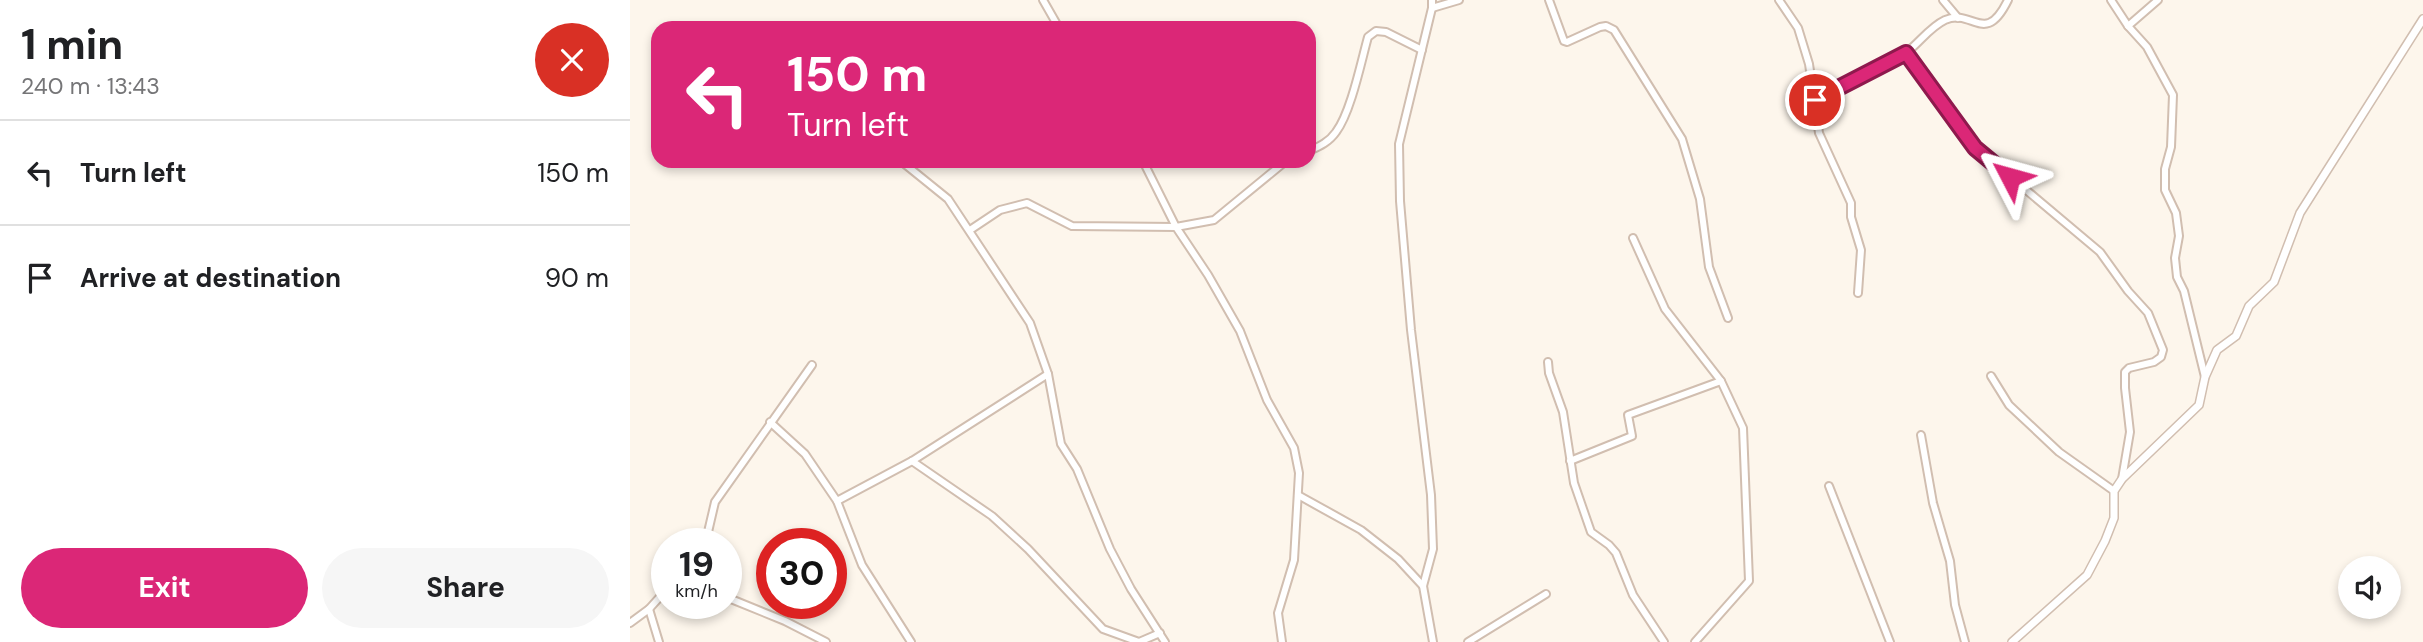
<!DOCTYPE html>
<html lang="en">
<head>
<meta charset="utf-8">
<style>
  :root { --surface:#fff; --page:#f6f6f6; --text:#202124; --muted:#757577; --line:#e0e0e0; --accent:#db2777 }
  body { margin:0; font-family:"DM Sans",sans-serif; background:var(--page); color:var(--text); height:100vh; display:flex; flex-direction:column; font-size:26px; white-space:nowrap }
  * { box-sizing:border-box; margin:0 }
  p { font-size:23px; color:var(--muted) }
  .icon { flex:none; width:38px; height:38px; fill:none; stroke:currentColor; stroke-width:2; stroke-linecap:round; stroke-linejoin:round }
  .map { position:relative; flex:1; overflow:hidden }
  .sheet { display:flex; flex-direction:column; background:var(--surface); width:630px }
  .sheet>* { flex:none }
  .hud { position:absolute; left:21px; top:21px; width:665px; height:147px; border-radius:21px; box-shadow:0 4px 10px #0003; background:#db2777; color:#fff; overflow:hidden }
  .buttons { position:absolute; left:1708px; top:556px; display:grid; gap:14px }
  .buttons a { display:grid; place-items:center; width:63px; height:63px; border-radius:50%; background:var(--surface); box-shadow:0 4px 10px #0003; font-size:35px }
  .speed { position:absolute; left:21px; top:528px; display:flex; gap:14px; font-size:35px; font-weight:700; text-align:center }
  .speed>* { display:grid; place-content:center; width:91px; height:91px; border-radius:50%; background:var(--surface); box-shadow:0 4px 10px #0003; line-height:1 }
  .speed small { font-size:18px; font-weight:400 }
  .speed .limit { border:10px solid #d22; background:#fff; color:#111 }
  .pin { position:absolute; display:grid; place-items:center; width:60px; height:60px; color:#fff; margin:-30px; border:4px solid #fff; border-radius:50%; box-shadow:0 2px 7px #0007 }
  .me { position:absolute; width:77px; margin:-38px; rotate:309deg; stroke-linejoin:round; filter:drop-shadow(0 0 5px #0008) }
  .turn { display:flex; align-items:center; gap:24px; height:147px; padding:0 21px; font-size:32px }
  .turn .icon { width:91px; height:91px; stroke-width:2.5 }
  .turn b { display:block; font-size:49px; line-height:60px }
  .round { display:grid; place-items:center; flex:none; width:74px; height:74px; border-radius:37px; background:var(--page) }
  .summary { display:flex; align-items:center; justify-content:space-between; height:119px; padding:0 21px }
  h1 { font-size:42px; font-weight:700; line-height:52px }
  .button { display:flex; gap:14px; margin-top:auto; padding:14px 21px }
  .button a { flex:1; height:80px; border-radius:42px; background:var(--accent); color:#fff; font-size:28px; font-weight:700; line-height:80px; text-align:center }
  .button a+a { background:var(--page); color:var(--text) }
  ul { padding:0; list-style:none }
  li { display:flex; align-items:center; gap:21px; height:105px; padding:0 21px; border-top:2px solid var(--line) }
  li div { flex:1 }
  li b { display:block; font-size:26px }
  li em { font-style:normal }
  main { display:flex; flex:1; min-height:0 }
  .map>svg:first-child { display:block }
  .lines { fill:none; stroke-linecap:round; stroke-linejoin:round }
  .minor-casing { stroke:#d1beb0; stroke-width:10 }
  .tertiary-casing { stroke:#d1beb0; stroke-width:10 }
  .minor { stroke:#fff; stroke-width:6 }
  .tertiary { stroke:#fff; stroke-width:7 }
  .route-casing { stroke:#8e194d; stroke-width:18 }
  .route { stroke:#db2777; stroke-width:12 }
</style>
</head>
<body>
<main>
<section class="sheet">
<div class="summary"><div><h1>1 min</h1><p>240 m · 13:43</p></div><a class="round" style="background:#d93025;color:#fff"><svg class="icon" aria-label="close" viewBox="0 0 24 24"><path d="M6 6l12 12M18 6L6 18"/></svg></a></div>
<ul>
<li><svg class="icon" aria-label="left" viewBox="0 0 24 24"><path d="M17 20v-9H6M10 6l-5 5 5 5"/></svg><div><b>Turn left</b></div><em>150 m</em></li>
<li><svg class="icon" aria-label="arrive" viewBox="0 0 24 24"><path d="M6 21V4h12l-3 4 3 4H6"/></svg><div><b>Arrive at destination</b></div><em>90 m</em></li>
</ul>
<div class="button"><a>Exit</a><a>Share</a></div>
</section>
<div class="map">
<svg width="1793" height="642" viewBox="0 0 1793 642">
  <rect width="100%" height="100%" fill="#fdf6ec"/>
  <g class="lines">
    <g class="minor-casing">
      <g id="minor">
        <polyline points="413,0 429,28"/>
        <polyline points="802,0 802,8 769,144 770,201 781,330 801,495 803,549 793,586 803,642"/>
        <polyline points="919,0 934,41 937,42 970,27 976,26 984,30 1052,139 1070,199 1079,267 1098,318"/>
        <polyline points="1149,0 1168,28 1179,64 1189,133 1221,203 1221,217 1231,250 1228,293"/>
        <polyline points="1313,0 1328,18"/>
        <polyline points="1481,0 1498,26 1517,47 1543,95 1541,147 1535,169 1535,190 1546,213 1549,236 1545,258 1547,277 1554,291 1575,377"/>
        <polyline points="802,8 829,0"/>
        <polyline points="1498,26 1528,0"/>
        <polyline points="1275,53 1345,147 1470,252 1498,291 1518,313 1533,350 1531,357 1524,362 1499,368 1495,372 1495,388 1500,432 1492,479"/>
        <path d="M1185 100C1206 89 1227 78 1248 67 1257 62 1269 58 1277 52 1290 42 1300 27 1315 20 1343 8 1355 47 1378 0"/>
        <path d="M679 151C690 146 699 142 706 132 721 112 731 62 738 37L746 31 756 32 792 50"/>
        <polyline points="271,161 318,199 400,323 418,374 431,444 447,469 480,549 501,589 535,642"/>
        <polyline points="513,161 546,227 578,275 610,331 637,400 664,448 669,473 664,560 648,613 652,642"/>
        <polyline points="340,230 370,210 397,203 442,226 546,227 584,220 656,161"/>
        <polyline points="1003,238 1035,309 1091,381 1113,428 1119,581 1065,642"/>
        <polyline points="918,362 919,373 933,412 944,483 961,532 979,545 986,553 1003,595 1034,642"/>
        <polyline points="1361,376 1379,405 1429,452 1484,491"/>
        <polyline points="140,422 175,454 207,501 232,565 281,642"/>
        <polyline points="1291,435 1303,503 1320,561 1325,605 1335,642"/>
        <polyline points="282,461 362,516 398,549 473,629 509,642 530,633"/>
        <polyline points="940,461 1002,436 998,415 1091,381"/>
        <polyline points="1199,486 1260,642"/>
        <polyline points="668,495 731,530 768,559 793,586"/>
        <polyline points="207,501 282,461 418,374"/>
        <polyline points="69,544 78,532 85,502 182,365"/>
        <polyline points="96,597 155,621 196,642"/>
        <polyline points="19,609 29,642"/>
        <polyline points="0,623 19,609 37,589"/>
        <polyline points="838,642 916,594"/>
      </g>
    </g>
    <g class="tertiary-casing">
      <polyline id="tertiary" points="1382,642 1457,575 1475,541 1484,518 1484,491 1492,479 1569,405 1575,377 1587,350 1606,336 1619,306 1644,282 1670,213 1793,19"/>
    </g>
    <use href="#minor" class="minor"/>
    <use href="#tertiary" class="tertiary"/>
  </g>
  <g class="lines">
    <g class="route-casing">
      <polyline id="route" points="1185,100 1276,53 1345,148 1380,177"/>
    </g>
    <use href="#route" class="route"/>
  </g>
</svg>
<div class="buttons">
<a><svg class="icon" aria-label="sound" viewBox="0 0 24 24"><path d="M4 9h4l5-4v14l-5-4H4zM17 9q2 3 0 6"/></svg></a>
</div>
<div class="speed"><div>19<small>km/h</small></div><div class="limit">30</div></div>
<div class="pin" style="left:1185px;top:100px;background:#d93025"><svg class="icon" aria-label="arrive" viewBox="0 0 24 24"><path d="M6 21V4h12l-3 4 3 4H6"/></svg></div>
<svg class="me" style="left:1380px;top:177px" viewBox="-20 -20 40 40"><path d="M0-17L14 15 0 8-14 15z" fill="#db2777" stroke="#fff" stroke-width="4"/></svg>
<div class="hud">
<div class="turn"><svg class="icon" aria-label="left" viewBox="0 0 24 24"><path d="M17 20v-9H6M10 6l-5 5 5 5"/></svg><div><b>150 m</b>Turn left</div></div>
</div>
</div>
</main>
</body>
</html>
